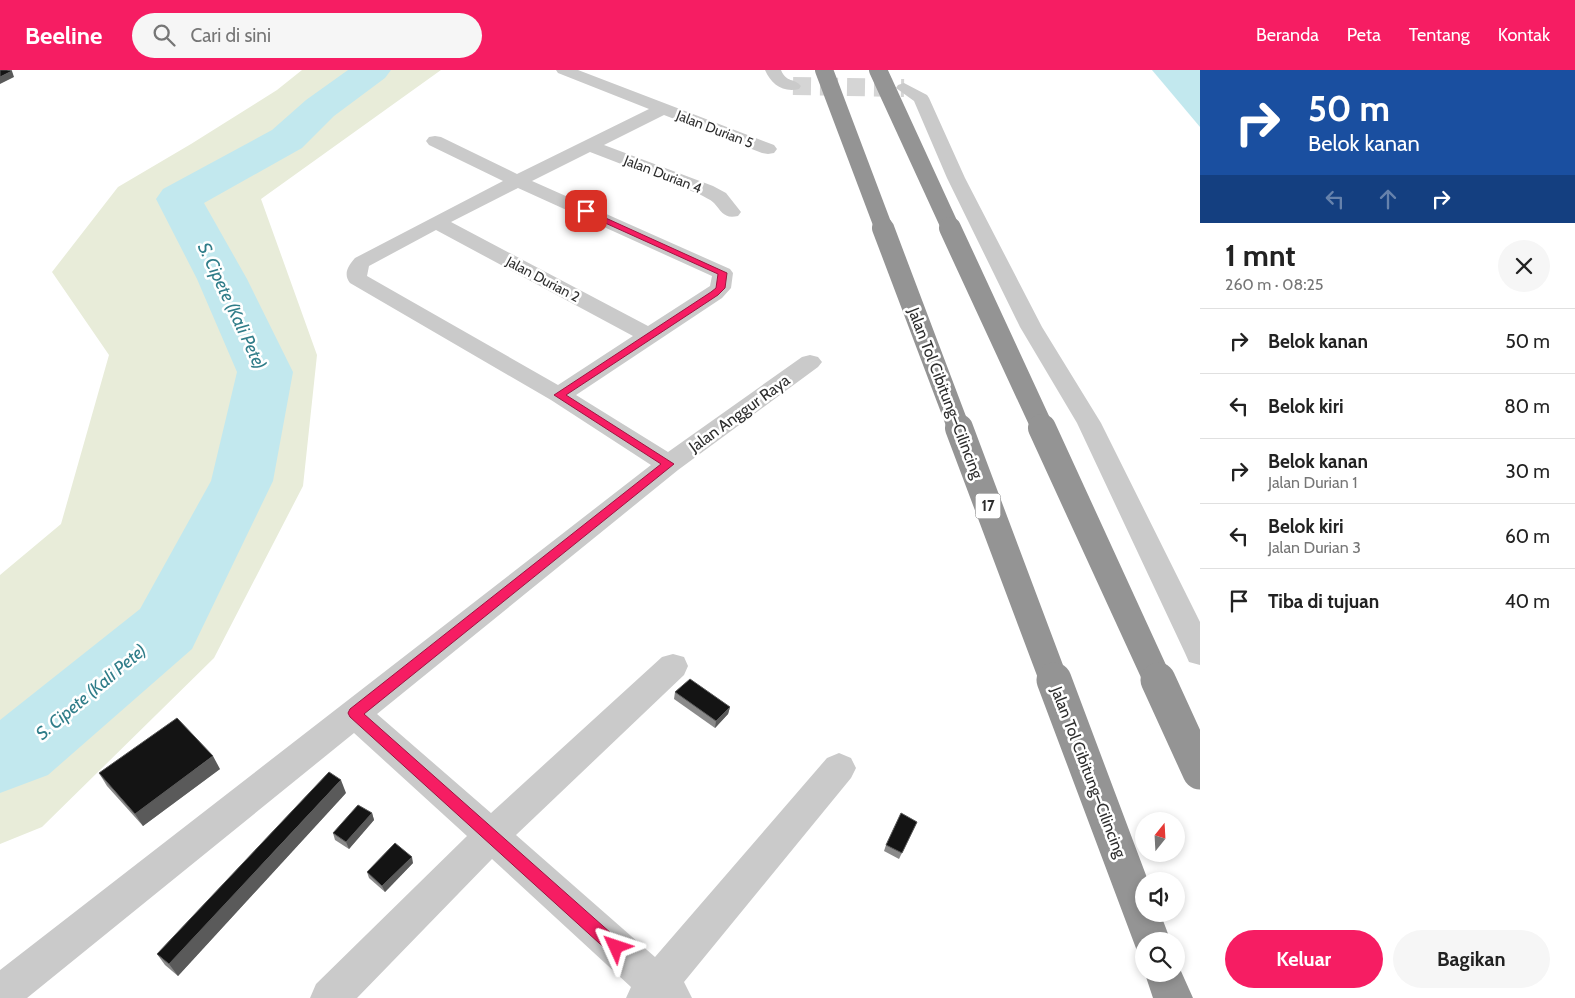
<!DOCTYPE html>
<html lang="id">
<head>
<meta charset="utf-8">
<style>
  :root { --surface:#fff; --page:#f6f6f6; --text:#222; --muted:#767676; --line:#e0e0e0; --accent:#f61d63 }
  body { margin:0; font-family:Cabin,sans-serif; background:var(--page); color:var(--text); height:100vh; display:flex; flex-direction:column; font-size:19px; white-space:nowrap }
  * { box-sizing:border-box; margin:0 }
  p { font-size:16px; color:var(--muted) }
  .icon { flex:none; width:28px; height:28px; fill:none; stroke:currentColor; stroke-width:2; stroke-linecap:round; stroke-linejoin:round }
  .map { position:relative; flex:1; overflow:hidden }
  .sheet { display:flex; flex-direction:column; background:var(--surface); width:375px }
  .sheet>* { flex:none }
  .hud { background:#1a4fa0; color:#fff; overflow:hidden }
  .needle { width:32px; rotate:18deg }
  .buttons { position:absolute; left:1135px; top:742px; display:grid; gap:10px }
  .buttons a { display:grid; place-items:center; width:50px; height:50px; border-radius:50%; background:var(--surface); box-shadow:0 2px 8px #0003; font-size:25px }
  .pin { position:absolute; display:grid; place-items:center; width:42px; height:42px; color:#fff; margin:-21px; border-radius:10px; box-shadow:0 2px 8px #0006 }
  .me { position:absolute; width:55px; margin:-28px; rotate:312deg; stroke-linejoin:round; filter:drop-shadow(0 0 4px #0008) }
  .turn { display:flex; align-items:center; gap:18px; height:105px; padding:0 25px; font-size:22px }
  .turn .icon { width:65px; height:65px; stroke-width:2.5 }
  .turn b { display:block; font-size:35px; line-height:42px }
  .lanes { display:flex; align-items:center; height:48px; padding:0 25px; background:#0003; justify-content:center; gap:25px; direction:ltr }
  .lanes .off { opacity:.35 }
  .round { display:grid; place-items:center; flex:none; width:52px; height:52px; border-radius:26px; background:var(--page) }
  .overview { display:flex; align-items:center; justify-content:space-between; height:85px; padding:0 25px }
  h1 { font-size:30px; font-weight:700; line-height:38px }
  .action { display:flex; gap:10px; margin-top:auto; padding:10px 25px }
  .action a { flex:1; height:58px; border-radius:30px; background:var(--accent); color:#fff; font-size:20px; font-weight:700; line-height:58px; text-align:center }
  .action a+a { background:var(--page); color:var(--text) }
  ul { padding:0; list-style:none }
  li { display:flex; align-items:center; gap:15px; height:65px; padding:0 25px; border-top:1px solid var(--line) }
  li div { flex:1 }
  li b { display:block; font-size:19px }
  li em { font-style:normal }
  header { display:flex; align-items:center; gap:30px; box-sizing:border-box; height:70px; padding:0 25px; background:var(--accent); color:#fff }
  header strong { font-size:24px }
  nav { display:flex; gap:28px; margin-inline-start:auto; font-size:18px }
  .search { width:350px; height:45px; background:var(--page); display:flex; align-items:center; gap:12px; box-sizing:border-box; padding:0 18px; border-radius:28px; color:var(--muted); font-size:19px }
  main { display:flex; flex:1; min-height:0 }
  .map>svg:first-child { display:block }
  .green { fill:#e8ecd9 }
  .water { fill:#c2e8ee }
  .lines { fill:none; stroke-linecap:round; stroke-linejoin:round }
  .river { fill:#c2e8ee; fill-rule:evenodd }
  .minor-tunnel { stroke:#d5d5d5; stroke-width:18; stroke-dasharray:18 9; stroke-linecap:butt }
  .minor { fill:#cacaca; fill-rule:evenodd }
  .highway { fill:#949494; fill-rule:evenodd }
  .highway-bridge-far3 { stroke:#949494; stroke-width:18 }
  .highway-bridge-far2 { stroke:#949494; stroke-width:22 }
  .highway-bridge-far1 { stroke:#949494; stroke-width:28 }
  .highway-bridge { stroke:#949494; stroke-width:35 }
  .wall { fill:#8a8a8a }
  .shaded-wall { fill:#5a5a5a }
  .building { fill:#141414; stroke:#5a5a5a }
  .route { fill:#f61d63; stroke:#a01340 }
  .labels { text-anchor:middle; stroke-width:5; stroke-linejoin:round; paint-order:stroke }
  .far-street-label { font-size:14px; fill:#2d2d2d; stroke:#fff }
  .shield { fill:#fff; stroke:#6c6c6c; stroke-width:1 }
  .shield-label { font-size:15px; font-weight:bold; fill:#2d2d2d }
  .street-label { font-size:16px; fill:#2d2d2d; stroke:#fff }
  .water-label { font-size:18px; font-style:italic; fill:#307d89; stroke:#fff }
</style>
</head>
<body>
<header>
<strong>Beeline</strong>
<div class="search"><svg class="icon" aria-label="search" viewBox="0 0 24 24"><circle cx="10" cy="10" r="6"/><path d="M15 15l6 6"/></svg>Cari di sini</div>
<nav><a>Beranda</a><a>Peta</a><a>Tentang</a><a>Kontak</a></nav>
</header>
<main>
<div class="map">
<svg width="1200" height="928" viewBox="0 0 1200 928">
  <rect width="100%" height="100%" fill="#fff"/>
  <polygon class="green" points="302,0 441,0 261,129 317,285 303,416 214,588 42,757 0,774 0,505 61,454 109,285 52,202 118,117 191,74 277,20"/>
  <polygon class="water" points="1152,0 1200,0 1200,57"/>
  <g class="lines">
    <polygon class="river" points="348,0 391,0 385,8 334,46 302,78 204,133 247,209 293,302 273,411 192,579 48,705 0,723 0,650 140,539 211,411 237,302 197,209 156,129 163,119 272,60 306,30"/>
    <polyline class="minor-tunnel" points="793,16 904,18"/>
    <g class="minor">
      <path d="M556 0H578L774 75 777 79 774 83 768 84 762 83 664 45 604 75 713 116 726 123 741 142 738 146C724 149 722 142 714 133 710 129 704 127 699 124L590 82 532 111 730 199 733 203 731 218 722 228 576 325 668 382 802 287 810 285 818 287 822 292 818 297 678 400 377 644 491 743 662 587 673 584 684 587 688 596 684 605 516 765 655 887 827 688 839 683 851 688 856 698 851 708 684 912 692 928H626L631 917 492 789 357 928H310L316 914 467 766 354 663 27 928H0V900L651 395 551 330 350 213C343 204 348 196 355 188L503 111 429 75 426 71 429 67 435 66 441 67 517 104 649 39 558 3ZM518 118 712 206 710 216 648 256 451 152ZM436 160 633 266 558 315 367 206 369 196Z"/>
      <path d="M765 0H781C786 13 795 8 801 16L799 19C783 23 771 14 765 0Z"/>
      <polygon points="904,13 927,25 929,28 965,108 1042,257 1101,353 1200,552 1200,595 1189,592 1185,583 1077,353 1020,257 947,108 914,31 896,18 898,15"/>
    </g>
    <polygon class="highway" points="1176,890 1193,928 1153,928 1145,904 1176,904"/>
    <g class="highway-bridge-far3">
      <polyline points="824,0 884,159"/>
      <polyline points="878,0 951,159"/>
    </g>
    <g class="highway-bridge-far2">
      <polyline points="883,158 959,359"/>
      <polyline points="950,158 1043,359"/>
    </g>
    <g class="highway-bridge-far1">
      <polyline points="959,358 1054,611"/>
      <polyline points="1042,358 1158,611"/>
    </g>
    <g class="highway-bridge">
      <polyline points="1054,610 1152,871"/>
      <polyline points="1158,610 1200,702"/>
    </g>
  </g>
  <g class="wall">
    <polygon points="675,622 730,637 728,644 715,658 674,629"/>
    <polygon points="220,699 143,756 107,716 99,703"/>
    <polygon points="346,723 178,906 165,895 157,884"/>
    <polygon points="372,743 374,750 349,779 335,770 333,763"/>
    <polygon points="917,752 899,789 884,781 886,775"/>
    <polygon points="413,793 385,822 369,808 367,802"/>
  </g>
  <g class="shaded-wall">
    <polygon points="12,1 14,7 0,14 0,7"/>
    <polygon points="730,637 728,644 715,658 716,651"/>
    <polygon points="213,686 220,699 143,756 135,744"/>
    <polygon points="341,710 346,723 178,906 169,894"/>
    <polygon points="372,743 374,750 349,779 346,772"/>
    <polygon points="412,787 413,793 385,822 382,816"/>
  </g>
  <g class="building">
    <polygon points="0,0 7,0 12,1 0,7"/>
    <polygon points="690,609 730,637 716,651 675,622"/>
    <polygon points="177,648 213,686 135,744 99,703"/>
    <polygon points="329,702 341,710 169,894 157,884"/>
    <polygon points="358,735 372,743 346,772 333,763"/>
    <polygon points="901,743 917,752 902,783 886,775"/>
    <polygon points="395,773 412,787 382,816 367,802"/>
  </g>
  <polygon class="route" points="583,140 588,140 727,203 725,218 718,225 566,325 674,394 364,644 621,872 624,877 621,883 616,885 610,883 350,647 348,643 350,639 661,394 554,325 711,222 716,218 718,204 583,143"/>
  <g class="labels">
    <g class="far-street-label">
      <text transform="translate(715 59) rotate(21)" y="5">Jalan Durian 5</text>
      <text transform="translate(663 104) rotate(21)" y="5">Jalan Durian 4</text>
      <text transform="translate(543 209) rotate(28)" y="5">Jalan Durian 2</text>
    </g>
    <rect class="shield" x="975.5" y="423.5" width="25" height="25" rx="4"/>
    <g class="shield-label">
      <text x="988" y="441">17</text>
    </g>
    <g class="street-label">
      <text transform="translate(946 323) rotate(69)" y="6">Jalan Tol Cibitung–Cilincing</text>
      <text transform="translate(739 343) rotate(-36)" y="6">Jalan Anggur Raya</text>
      <text transform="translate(1089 702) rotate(69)" y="6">Jalan Tol Cibitung–Cilincing</text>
    </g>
    <g class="water-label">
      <text transform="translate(232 236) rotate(65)" y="6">S. Cipete (Kali Pete)</text>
      <text transform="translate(91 622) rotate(-40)" y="6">S. Cipete (Kali Pete)</text>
    </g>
  </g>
</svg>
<div class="buttons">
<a><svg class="needle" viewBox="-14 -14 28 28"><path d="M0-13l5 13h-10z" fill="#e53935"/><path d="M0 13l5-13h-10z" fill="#767676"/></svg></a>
<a><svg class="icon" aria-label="sound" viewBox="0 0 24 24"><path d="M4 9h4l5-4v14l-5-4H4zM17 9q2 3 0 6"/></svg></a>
<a><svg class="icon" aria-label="search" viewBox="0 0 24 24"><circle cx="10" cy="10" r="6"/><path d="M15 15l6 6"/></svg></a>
</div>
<div class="pin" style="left:586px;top:141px;background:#d93025"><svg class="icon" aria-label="arrive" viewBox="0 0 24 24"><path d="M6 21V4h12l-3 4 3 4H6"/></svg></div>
<svg class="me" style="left:616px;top:877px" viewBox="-20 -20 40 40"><path d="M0-17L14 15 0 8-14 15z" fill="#f61d63" stroke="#fff" stroke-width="4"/></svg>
</div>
<section class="sheet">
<div class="hud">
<div class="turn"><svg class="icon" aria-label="right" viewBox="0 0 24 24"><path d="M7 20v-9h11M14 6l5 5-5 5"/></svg><div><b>50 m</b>Belok kanan</div></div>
<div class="lanes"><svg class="icon off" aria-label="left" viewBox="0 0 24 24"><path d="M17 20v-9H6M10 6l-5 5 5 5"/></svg><svg class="icon off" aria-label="ahead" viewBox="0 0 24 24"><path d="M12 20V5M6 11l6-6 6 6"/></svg><svg class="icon" aria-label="right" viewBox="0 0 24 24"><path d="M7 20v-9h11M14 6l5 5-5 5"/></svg></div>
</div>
<div class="overview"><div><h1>1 mnt</h1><p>260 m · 08:25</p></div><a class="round"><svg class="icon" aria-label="close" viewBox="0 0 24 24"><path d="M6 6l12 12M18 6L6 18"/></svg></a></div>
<ul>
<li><svg class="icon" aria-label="right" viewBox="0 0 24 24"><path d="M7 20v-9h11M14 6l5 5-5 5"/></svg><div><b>Belok kanan</b></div><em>50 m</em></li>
<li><svg class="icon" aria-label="left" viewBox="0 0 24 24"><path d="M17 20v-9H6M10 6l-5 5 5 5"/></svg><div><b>Belok kiri</b></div><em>80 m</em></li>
<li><svg class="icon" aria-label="right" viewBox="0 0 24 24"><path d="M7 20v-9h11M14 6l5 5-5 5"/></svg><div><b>Belok kanan</b><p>Jalan Durian 1</p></div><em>30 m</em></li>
<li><svg class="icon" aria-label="left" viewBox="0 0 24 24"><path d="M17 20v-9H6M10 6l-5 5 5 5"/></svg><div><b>Belok kiri</b><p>Jalan Durian 3</p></div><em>60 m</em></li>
<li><svg class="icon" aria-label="arrive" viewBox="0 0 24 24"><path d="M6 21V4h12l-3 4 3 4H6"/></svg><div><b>Tiba di tujuan</b></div><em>40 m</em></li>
</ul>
<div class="action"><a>Keluar</a><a>Bagikan</a></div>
</section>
</main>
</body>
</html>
